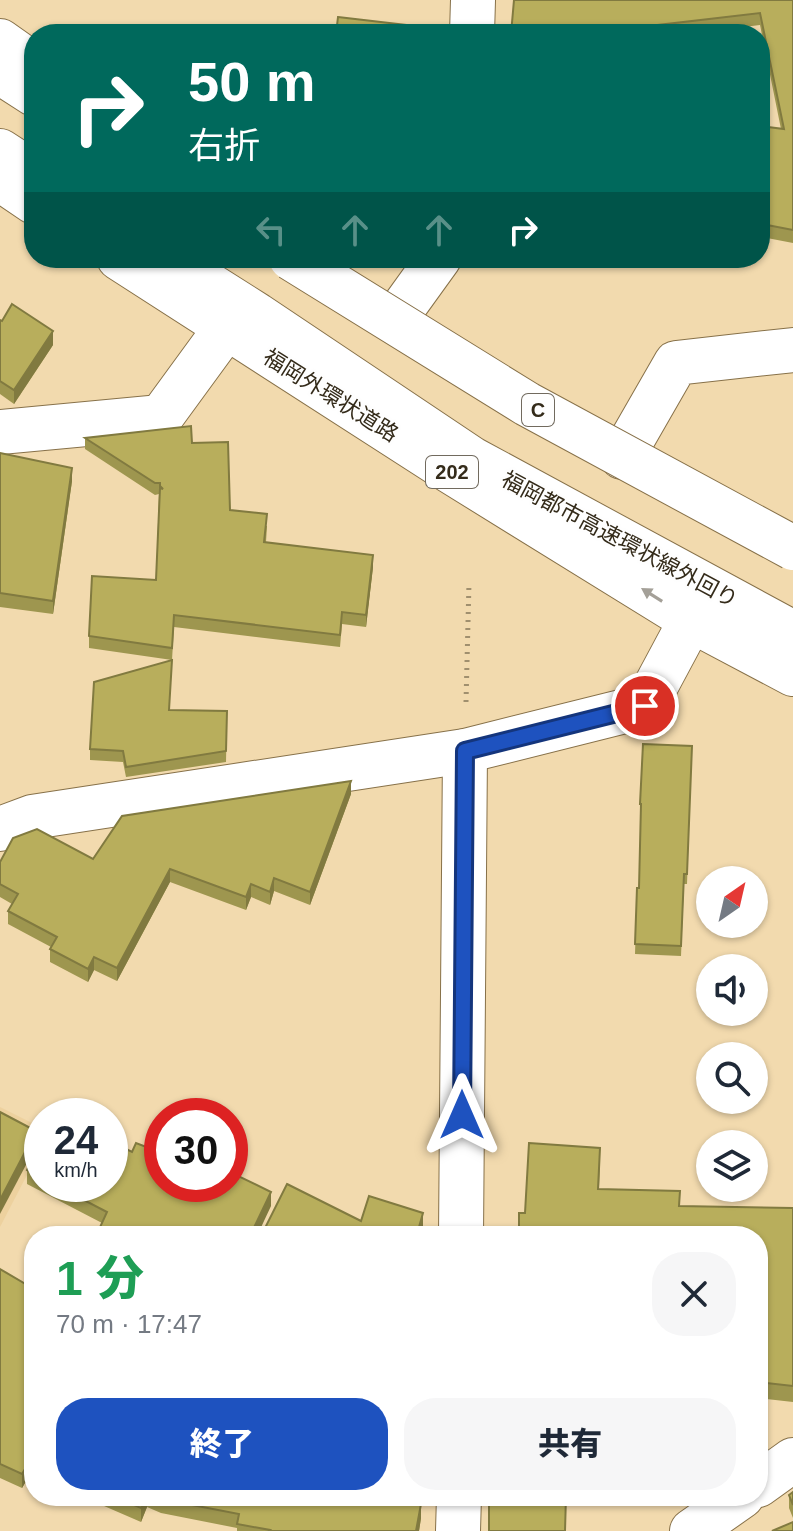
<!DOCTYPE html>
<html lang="ja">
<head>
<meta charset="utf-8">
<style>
  :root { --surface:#fff; --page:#f6f6f7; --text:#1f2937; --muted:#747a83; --accent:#1e52bf }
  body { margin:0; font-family:Arial,"Noto Sans JP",sans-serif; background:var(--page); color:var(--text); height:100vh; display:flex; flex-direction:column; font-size:30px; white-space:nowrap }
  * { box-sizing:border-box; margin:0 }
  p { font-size:26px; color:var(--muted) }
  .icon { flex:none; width:44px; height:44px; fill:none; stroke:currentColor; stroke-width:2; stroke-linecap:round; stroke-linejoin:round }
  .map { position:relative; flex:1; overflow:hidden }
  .drawer { position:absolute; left:24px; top:1226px; width:744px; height:280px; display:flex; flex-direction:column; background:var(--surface); border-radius:32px; box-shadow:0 2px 6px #0004 }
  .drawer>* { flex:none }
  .guide { position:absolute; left:24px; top:24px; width:746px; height:244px; border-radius:32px; box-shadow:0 2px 6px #0004; background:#00695c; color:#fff; overflow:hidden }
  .needle { width:52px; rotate:34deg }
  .buttons { position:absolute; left:696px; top:866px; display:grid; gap:16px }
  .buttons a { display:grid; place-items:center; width:72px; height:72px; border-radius:50%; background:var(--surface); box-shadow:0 2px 6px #0004; font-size:40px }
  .speed { position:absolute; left:24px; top:1098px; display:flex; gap:16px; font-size:40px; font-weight:700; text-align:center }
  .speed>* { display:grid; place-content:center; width:104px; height:104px; border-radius:50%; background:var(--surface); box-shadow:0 2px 6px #0004; line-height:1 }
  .speed small { font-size:20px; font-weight:400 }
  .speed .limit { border:12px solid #d22; background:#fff; color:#111 }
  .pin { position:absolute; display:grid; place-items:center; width:68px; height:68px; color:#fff; margin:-34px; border:4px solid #fff; border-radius:50%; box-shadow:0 2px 8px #0007 }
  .me { position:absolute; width:88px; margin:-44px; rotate:0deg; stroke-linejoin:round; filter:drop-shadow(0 0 6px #0008) }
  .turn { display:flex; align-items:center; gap:28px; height:168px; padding:0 32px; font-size:36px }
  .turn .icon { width:104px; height:104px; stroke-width:2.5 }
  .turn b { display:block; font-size:56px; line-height:68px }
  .lanes { display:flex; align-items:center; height:76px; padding:0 32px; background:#0003; justify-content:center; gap:40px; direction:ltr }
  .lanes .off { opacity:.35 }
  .round { display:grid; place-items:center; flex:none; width:84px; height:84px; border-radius:32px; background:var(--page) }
  .headline { display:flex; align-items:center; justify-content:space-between; height:136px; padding:0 32px }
  h1 { font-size:48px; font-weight:800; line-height:60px; color:#1e9e55 }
  .button { display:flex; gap:16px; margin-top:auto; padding:16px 32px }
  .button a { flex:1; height:92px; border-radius:32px; background:var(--accent); color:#fff; font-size:32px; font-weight:800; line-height:92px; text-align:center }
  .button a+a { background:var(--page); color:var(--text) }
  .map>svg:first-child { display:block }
  .built { fill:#edd19e }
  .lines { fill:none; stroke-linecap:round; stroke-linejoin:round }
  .minor-casing { stroke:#877149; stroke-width:46 }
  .trunk-casing { stroke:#877149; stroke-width:46 }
  .motorway-casing { stroke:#877149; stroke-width:46 }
  .path { stroke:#a08f6e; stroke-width:5; stroke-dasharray:2 6; stroke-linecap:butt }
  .minor { stroke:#fff; stroke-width:44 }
  .trunk { stroke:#fff; stroke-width:44 }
  .motorway { stroke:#fff; stroke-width:44 }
  .motorway-bridge-casing { stroke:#877149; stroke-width:46; stroke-linecap:butt }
  .motorway-bridge { stroke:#fff; stroke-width:44 }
  .wall { fill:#9e964f }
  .shaded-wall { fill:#817a40 }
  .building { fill:#b8ae5c; stroke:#817a40; stroke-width:2 }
  .oneway { fill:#a4a098 }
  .route-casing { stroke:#14357c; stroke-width:20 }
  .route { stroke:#1e52bf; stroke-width:14 }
  .labels { text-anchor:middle; stroke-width:6; stroke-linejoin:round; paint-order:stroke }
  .shield { fill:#fefefe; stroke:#716a5e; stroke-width:2 }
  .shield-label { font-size:20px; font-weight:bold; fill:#342b1a }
  .street-label { font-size:22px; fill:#342b1a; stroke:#fefefe }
</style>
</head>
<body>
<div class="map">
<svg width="793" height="1531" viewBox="0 0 793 1531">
  <rect width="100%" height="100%" fill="#f2daae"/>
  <polygon class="built" points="0,1107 42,1128 42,1146 0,1227"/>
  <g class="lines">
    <g class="minor-casing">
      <g id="minor">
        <polyline points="472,34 473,0"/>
        <polyline points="395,319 439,258"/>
        <polyline points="0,432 161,417 226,328"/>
        <polyline points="622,457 676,363 793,350"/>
        <polyline points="0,829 32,817 465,751 645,706 691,620"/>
        <polyline points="461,1236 465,751"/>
        <polyline points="758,1485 793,1460"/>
        <polyline points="458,1531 459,1496"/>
        <polyline points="692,1531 742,1496"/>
      </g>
    </g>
    <g class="trunk-casing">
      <g id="trunk">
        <polyline points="0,41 34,65"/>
        <polyline points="0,179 34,202"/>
        <polyline points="119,258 450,471 691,620 793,674"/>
      </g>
    </g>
    <g class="motorway-casing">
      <g id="motorway">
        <polyline points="0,72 34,94"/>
        <polyline points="0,151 34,173"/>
        <polyline points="167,258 257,315 472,459 793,633"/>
      </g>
    </g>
    <polyline class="path" points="466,702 469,583"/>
    <use href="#minor" class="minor"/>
    <use href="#trunk" class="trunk"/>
    <use href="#motorway" class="motorway"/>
    <g class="motorway-bridge-casing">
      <polyline id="motorway-bridge" points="291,258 527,404 793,548"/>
    </g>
    <use href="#motorway-bridge" class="motorway-bridge"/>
  </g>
  <g class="wall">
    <polygon points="793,0 793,243 767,238 766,252 760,251 760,126 781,129 760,25 686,34 511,34"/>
    <polygon points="0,320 53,345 14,404 0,394"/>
    <polygon points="85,438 192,443 230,510 267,526 266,542 373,567 366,627 342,624 340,647 174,627 172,660 89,648 89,636 156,580 159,494 155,495 85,449"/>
    <polygon points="0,453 72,481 53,614 0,607"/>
    <polygon points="170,710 227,711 226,762 126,777 123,762 90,760 90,749"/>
    <polygon points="692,746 687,884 684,884 681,956 635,954 637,888 639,888 641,814 640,814 640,804"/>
    <polygon points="351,794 310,905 274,891 270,905 251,897 246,910 170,882 117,981 94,970 88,982 50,962 50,949 51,947 8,924 8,911 12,904 0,897 0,862 93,859"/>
    <polygon points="42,1139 42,1184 110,1184 132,1152 271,1206 102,1223 27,1184 27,1170"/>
    <polygon points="600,1164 599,1189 680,1206 793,1208 793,1402 758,1398 758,1236 525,1213"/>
    <polygon points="361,1221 423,1228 425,1236 264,1236 264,1230"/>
    <polygon points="0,1269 34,1289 34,1481 28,1478 22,1488 0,1478"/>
    <polygon points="793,1492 793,1518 789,1508 789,1495"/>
    <polygon points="81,1496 408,1496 406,1503 421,1518 419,1531 237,1531 237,1528 161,1513 147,1507 141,1522"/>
  </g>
  <g class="shaded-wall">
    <polygon points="53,331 53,345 14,404 14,390"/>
    <polygon points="72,468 72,481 53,614 53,601"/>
    <polygon points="373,555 373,567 366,627 366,615"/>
    <polygon points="351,781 351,794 310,905 310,892"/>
    <polygon points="170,869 170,882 117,981 117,968"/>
    <polygon points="274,878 274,891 270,905 270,892"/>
    <polygon points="251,884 251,897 246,910 246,897"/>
    <polygon points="94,957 94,970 88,982 88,969"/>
    <polygon points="36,1131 36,1146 0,1214 0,1200"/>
    <polygon points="271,1192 271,1206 257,1236 250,1236"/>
    <polygon points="423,1213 423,1227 420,1236 419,1227"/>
    <polygon points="28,1464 28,1478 22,1488 22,1474"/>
    <polygon points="146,1496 147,1496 147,1507 141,1522 141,1508"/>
    <polygon points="421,1504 421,1518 419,1531 416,1531"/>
  </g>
  <g class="building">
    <polygon points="514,0 793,0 793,230 767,225 766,240 760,238 760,126 784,129 760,13 658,25 657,34 511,34"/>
    <polygon points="338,17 449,30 452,34 336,34"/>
    <polygon points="12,304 53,331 14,390 0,381 0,320 2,321"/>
    <polygon points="191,426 192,443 228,442 230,510 267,514 264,542 373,555 366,615 342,612 340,635 174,615 172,648 89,636 92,576 156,580 160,488 163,489 160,486 160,483 155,483 85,438"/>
    <polygon points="0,453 72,468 53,601 0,593"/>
    <polygon points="172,660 169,710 227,711 226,751 126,767 123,751 90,749 94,682"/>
    <polygon points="643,744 692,746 687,874 684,874 681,946 635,944 637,888 639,888 641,804 640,804"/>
    <polygon points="351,781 310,892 274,878 270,892 251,884 246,897 170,869 117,968 94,957 88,969 50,949 57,937 8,911 18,894 0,884 0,862 13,838 37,829 93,859 122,816"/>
    <polygon points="0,1112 36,1131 0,1200"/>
    <polygon points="42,1139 42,1178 27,1170"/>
    <polygon points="110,1141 132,1152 136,1143 162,1153 162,1184 230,1184 230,1172 271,1192 250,1236 96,1236 107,1212 53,1184 110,1184"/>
    <polygon points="529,1143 600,1148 598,1189 680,1191 679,1206 793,1208 793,1386 758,1382 758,1236 519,1236 519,1213 525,1213"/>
    <polygon points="287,1184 361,1221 369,1196 423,1213 419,1227 425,1229 423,1236 275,1236 264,1230"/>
    <polygon points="0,1269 34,1289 34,1467 28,1464 22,1474 0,1464"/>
    <polygon points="793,1492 793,1505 789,1495"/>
    <polygon points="113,1496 146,1496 141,1508"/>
    <polygon points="155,1496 405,1496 403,1503 421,1504 416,1531 269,1531 270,1530 237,1524 239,1514 161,1499"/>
    <polygon points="491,1496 566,1496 565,1531 489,1531 489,1504 491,1504"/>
    <polygon points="793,1522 793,1531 772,1531"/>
  </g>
  <defs><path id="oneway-solid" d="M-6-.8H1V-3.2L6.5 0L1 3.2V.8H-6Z" transform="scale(2)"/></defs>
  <use class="oneway" href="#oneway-solid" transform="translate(652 595) rotate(-148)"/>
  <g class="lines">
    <g class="route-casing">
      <polyline id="route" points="462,1115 465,751 645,706"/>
    </g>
    <use href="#route" class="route"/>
  </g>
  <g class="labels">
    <g class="shield">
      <rect x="522" y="394" width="32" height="32" rx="6"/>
      <rect x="426" y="456" width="52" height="32" rx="6"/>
    </g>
    <g class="shield-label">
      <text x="538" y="417">C</text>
      <text x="452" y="479">202</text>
    </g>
    <g class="street-label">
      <text transform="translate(331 395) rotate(32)" y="8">福岡外環状道路</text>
      <text transform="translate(620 539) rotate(28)" y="8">福岡都市高速環状線外回り</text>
    </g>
  </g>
</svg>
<div class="buttons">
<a><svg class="needle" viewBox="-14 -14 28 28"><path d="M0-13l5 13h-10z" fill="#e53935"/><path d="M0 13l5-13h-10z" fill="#747a83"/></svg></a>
<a><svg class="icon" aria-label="sound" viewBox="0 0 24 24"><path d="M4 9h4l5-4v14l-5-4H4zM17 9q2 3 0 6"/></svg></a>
<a><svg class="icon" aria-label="search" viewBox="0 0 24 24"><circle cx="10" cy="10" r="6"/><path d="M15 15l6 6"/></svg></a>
<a><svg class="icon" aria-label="layers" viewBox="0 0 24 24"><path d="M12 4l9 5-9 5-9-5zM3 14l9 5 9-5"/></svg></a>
</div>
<div class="speed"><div>24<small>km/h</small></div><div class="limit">30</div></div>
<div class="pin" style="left:645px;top:706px;background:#d93025"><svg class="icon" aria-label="arrive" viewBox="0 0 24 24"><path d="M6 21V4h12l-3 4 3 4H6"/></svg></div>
<svg class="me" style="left:462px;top:1115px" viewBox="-20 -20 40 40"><path d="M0-17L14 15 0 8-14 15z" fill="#1e52bf" stroke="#fff" stroke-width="4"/></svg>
<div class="guide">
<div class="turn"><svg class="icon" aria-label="right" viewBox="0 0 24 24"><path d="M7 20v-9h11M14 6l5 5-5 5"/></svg><div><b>50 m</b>右折</div></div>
<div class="lanes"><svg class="icon off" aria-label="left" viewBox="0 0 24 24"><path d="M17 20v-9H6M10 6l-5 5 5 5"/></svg><svg class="icon off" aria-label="ahead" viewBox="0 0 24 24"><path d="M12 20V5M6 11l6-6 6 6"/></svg><svg class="icon off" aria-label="ahead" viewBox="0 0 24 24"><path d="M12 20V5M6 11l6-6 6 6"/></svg><svg class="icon" aria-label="right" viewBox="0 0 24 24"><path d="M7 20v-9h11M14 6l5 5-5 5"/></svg></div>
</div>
<section class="drawer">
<div class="headline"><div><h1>1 分</h1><p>70 m · 17:47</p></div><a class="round"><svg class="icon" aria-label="close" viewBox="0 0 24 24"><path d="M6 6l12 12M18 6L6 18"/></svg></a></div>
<div class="button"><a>終了</a><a>共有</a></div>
</section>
</div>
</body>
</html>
